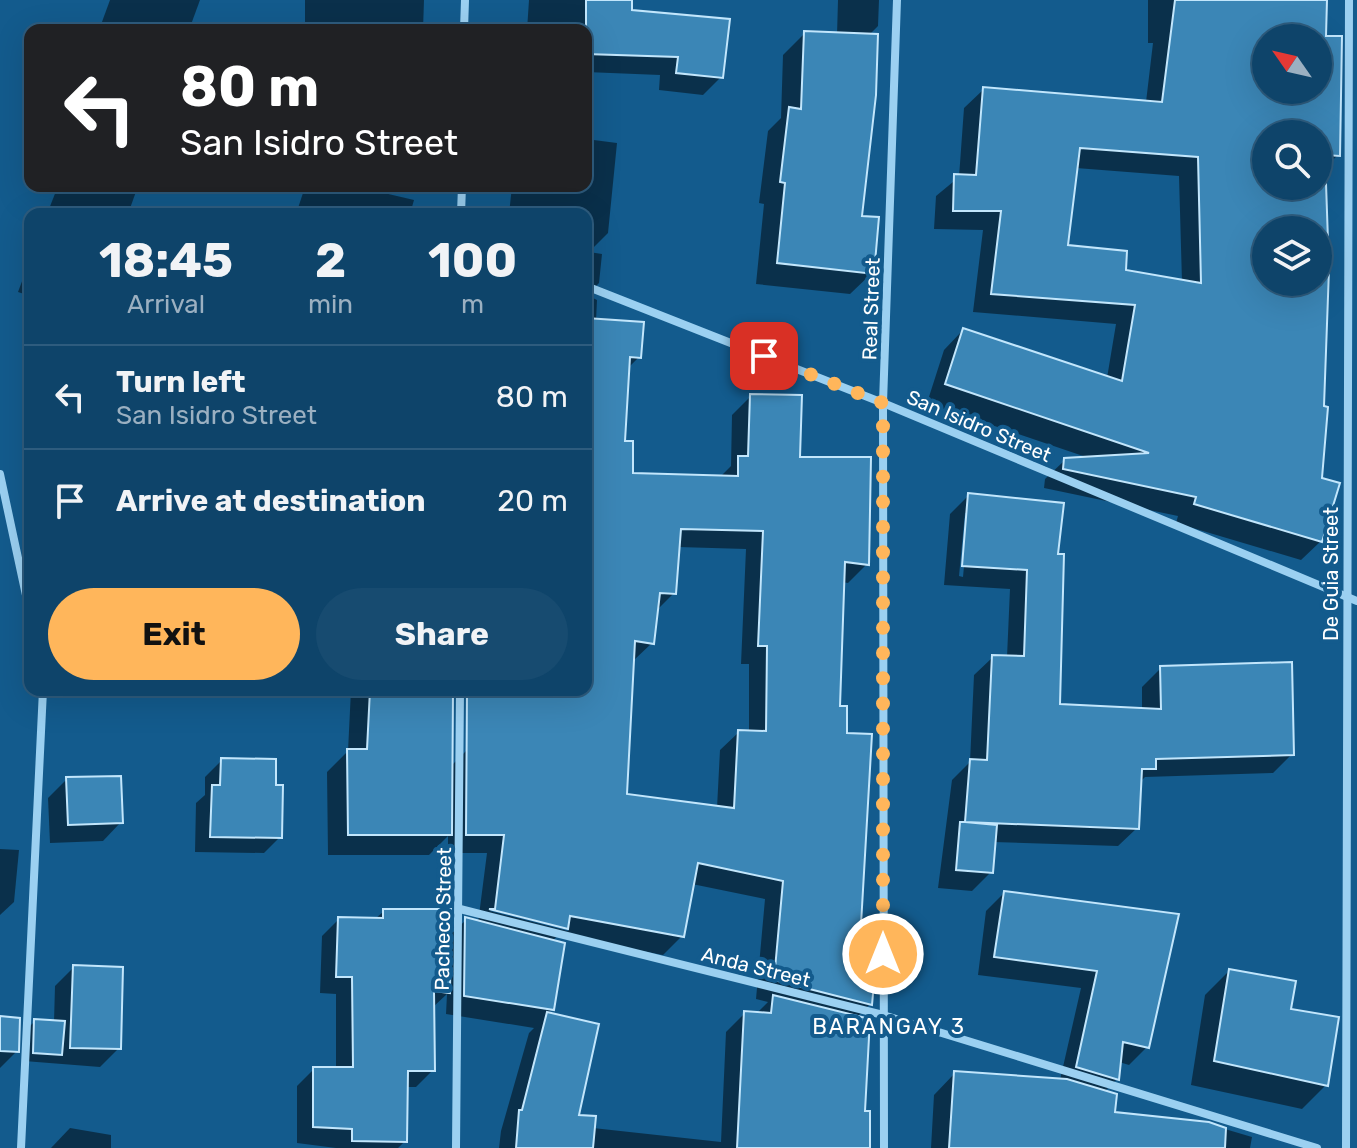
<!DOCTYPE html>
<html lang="en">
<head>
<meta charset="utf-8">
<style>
  :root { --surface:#0e446a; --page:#174b70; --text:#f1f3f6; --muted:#9bb0c1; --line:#2e5c7e; --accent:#ffb65b }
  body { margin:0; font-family:Rubik,sans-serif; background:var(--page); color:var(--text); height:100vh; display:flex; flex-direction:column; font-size:30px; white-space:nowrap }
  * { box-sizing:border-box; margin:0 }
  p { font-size:26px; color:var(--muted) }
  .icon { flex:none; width:44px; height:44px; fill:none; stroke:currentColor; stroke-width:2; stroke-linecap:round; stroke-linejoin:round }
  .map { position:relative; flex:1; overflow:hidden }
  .details { position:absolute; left:24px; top:208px; width:568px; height:488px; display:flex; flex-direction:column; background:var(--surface); border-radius:16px; box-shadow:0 8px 32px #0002,0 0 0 2px var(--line) }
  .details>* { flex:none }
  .top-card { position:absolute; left:24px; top:24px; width:568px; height:168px; border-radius:16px; box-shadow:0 8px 32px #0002,0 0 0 2px var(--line); background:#202124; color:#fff; overflow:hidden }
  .needle { width:52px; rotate:304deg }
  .tools { position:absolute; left:1252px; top:24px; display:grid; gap:16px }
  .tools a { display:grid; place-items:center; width:80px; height:80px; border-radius:50%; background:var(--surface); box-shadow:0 8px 32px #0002,0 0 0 2px var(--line); font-size:40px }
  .pin { position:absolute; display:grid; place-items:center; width:68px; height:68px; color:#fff; margin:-34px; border-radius:16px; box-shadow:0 4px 12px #0006 }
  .me { position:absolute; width:88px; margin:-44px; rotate:0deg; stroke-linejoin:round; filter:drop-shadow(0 0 6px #0008) }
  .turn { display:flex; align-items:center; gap:28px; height:168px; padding:0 24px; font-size:36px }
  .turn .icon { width:104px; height:104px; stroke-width:2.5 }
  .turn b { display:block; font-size:56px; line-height:68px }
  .eta { display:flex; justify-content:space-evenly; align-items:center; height:136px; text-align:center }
  .eta b { font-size:48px; font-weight:700; line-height:56px }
  .primary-button { display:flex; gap:16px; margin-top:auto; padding:16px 24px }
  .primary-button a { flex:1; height:92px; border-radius:48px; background:var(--accent); color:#111; font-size:32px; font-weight:700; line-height:92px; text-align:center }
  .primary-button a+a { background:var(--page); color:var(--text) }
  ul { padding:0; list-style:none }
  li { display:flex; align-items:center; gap:24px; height:104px; padding:0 24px; border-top:2px solid var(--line) }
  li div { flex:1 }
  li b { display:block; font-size:30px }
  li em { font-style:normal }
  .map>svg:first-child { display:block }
  .shadow { fill:#0007; fill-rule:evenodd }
  .building { fill:#3b86b6; stroke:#c2e6fc; stroke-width:2; fill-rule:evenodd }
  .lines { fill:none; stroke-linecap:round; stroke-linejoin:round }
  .minor { stroke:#9bd0f1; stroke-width:8 }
  .route { stroke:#ffb65b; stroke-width:14; stroke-dasharray:0 25.2 }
  .labels { text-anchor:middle; stroke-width:8; stroke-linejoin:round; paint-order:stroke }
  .street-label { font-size:20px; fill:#fff; stroke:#135b8d }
  .neighbourhood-label { font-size:22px; letter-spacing:2px; fill:#fff; stroke:#135b8d }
</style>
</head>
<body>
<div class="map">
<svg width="1357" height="1148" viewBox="0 0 1357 1148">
  <rect width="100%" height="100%" fill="#135b8d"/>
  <g class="shadow">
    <polygon points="110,0 200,0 189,30 99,30"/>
    <polygon points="305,0 424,0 423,30 305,30"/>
    <polygon points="529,0 630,0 630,11 721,77 703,95 659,90 660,75 586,72 586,30 527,30"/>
    <polygon points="838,0 879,0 878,26 868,36 860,218 872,273 850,294 756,284 764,204 759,203 768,131 781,118 783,55 805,33 837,35"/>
    <path d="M1148 0H1325L1324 38 1338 155 1323 169 1321 541 1301 560 1176 523 1178 516 1044 488 1045 479 1065 460 1089 458 927 403 944 350 963 330 1107 378 1116 324 973 312 983 230 934 229 936 196 959 177 964 108 984 89 1146 102 1153 43H1148ZM1266 38H1318V90H1266ZM1266 134H1318V186H1266ZM1076 168 1179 176 1182 282 1123 271 1066 247ZM1266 230H1318V282H1266Z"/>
    <path d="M586 139 617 143 608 233 589 252 602 254 599 283 587 295 597 300 596 321 639 357 627 369 623 443 631 475 720 477 731 466 732 415 751 396 798 459 867 564 848 583 842 582 838 708 857 960 870 1004 856 1018 868 1148H499L501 1131 529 1033 534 1028 446 1014 447 994 432 1008 433 1070 416 1087H406L405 1141 398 1148H336L297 1143V1086L314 1069H336V994L320 993 322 936 339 919H375L384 911 449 936 466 920 478 923 487 853H448V836L429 855H328L327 772 348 751 351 690H418L450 767 467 750 483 690H586V214H509L512 186H586ZM678 547 746 549 741 664H749V732H739L720 750 717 808 625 796 633 661 652 643 656 611 674 593ZM692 884 765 899 756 999 768 1002 756 1014 745 1013 726 1032 721 1142 593 1128 577 1117 547 1014 552 1009V941L559 935 663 955 682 936ZM493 908 569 927 568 931 490 911Z"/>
    <polygon points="58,186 138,186 128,214 47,214"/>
    <polygon points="310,186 343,186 363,192 367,189 414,200 410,214 296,214 303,193"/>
    <polygon points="30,260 30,296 18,292"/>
    <path d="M969 495 1056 556 1058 706 1142 710V687L1161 668 1292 754 1273 773 1145 777 1139 783 1137 828 1118 846 993 842 991 872 972 891 938 888 952 780 970 762 974 675 993 657H1007L1010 589 944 585 950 514ZM965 513H969L963 577 959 576Z"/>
    <polygon points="222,760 273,787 280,837 264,853 195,852 196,803 205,795 205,777"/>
    <polygon points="67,779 121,822 103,841 50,843 48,798"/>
    <polygon points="0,849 19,850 14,902 0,915"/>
    <polygon points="1004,893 1176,916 1147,1047 1129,1065 1119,1062 1117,1079 1104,1092 1113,1113 1208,1124 1252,1137 1250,1148 931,1148 934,1095 955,1073 1060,1080 1081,988 978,975 986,911"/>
    <polygon points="74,967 119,1048 100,1067 24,1061 26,1030 35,1021 54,1022 55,986"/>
    <polygon points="1229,971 1326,1085 1302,1109 1191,1085 1205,995"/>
    <polygon points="0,1018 17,1051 0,1068"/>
    <polygon points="70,1128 111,1135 111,1148 51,1148"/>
  </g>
  <g class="building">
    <polygon points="586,0 632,0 632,10 730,19 723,78 676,73 678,57 586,54"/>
    <path d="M1175 0H1327L1326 36H1342L1340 156 1325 155 1329 269 1324 406 1328 407 1322 478 1340 483 1322 542 1194 504 1196 497 1063 469 1064 458 1149 453 945 384 963 328 1122 381 1135 305 991 294 1001 211H953L954 174 976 175 983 87 1162 102ZM1266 38H1318V90H1266ZM1266 134H1318V186H1266ZM1080 148 1198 157 1201 283 1126 270 1127 251 1068 245ZM1266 230H1318V282H1266Z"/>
    <polygon points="804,31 878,34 876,95 862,216 879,217 874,274 777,263 785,183 780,182 789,107 801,109"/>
    <path d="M586 318 644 322 641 358 630 357 625 441H633V473L738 476V456H748L750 394 802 395 800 457H871L869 565 845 562 840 706H847V733L872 734 859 959 876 960 872 1005 774 980 783 881 698 863 684 937 570 916 568 929 489 909H495L504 835H466L467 690H586ZM681 529 763 531 758 646H767L766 731 738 730 734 808 627 794 635 641 654 644 660 593 676 594Z"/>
    <polygon points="968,493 1064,503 1058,554 1064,554 1060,704 1161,709 1160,666 1292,662 1294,755 1156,759 1156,769 1142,769 1139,829 965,822 997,825 993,873 956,870 960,822 965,822 970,759 987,760 992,655 1024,656 1027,570 962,566"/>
    <polygon points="370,690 453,690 452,835 348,835 347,749 367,749"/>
    <polygon points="221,758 276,759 276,785 283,785 282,838 210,837 212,785 220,785"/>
    <polygon points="121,776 123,823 68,825 66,777"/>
    <polygon points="1004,891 1179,914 1149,1048 1123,1042 1119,1080 1076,1067 1097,971 994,957"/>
    <polygon points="383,909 451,909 450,993 434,991 435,1071 408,1071 407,1142 352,1141 352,1129 313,1127 313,1067 353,1067 352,977 336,977 338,917 383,918"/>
    <polygon points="465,917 565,943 554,1010 464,996"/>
    <polygon points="73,965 123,967 121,1049 70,1048"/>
    <polygon points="1229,969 1296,981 1291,1009 1339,1017 1328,1086 1214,1061"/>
    <polygon points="773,995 870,1019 865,1111 870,1111 870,1148 737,1148 744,1011 771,1013"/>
    <polygon points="547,1012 599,1024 579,1115 596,1116 593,1148 516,1148 519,1110 522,1110"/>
    <polygon points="0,1016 20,1018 19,1052 0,1051"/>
    <polygon points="34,1019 65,1021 62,1055 33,1053"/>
    <polygon points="954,1071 1067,1079 1117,1094 1115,1112 1209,1122 1226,1128 1225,1148 949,1148"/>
  </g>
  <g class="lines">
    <g class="minor">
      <polyline points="464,30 465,0"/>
      <polyline points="461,214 462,186"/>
      <polyline points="586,286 883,403 1357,601"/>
      <polyline points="0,474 30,614"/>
      <polyline points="460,909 883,1015 1317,1148"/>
      <polyline points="21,1148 43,690"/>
      <polyline points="456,1148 460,690"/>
      <polyline points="884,1148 883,403 897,0"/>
      <polyline points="1346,1148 1349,0"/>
    </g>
  </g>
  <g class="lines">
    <polyline class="route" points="764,356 883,403 883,954"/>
  </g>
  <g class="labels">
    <g class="street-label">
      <text transform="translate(871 309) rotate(-88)" y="7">Real Street</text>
      <text transform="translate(979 426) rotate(23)" y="7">San Isidro Street</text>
      <text transform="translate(1331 574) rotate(-90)" y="7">De Guia Street</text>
      <text transform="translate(443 919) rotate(-89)" y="7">Pacheco Street</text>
      <text transform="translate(756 967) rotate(14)" y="7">Anda Street</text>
    </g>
    <g class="neighbourhood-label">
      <text x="889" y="1034">BARANGAY 3</text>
    </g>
  </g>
</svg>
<div class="tools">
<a><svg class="needle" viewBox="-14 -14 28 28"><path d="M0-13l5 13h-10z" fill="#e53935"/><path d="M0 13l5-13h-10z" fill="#9bb0c1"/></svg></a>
<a><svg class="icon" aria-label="search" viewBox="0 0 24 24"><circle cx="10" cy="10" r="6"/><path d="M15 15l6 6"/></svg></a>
<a><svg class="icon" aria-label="layers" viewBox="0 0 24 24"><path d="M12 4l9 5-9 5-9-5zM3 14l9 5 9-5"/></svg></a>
</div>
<div class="pin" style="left:764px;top:356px;background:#d93025"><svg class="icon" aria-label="arrive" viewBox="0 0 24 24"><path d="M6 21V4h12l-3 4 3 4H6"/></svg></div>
<svg class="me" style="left:883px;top:954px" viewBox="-20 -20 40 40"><circle r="17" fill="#ffb65b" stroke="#fff" stroke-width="3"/><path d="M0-11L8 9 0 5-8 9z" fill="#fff"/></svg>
<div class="top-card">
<div class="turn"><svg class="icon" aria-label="left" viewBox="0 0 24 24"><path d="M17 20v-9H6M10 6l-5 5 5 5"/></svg><div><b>80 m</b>San Isidro Street</div></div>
</div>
<section class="details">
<div class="eta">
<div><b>18:45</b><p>Arrival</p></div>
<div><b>2</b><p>min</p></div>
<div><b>100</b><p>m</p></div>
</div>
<ul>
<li><svg class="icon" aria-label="left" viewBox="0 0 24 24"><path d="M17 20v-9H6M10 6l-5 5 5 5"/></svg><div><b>Turn left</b><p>San Isidro Street</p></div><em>80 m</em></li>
<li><svg class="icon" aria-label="arrive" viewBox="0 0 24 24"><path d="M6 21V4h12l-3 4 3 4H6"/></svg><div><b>Arrive at destination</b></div><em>20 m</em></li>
</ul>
<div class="primary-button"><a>Exit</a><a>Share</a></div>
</section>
</div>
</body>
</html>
